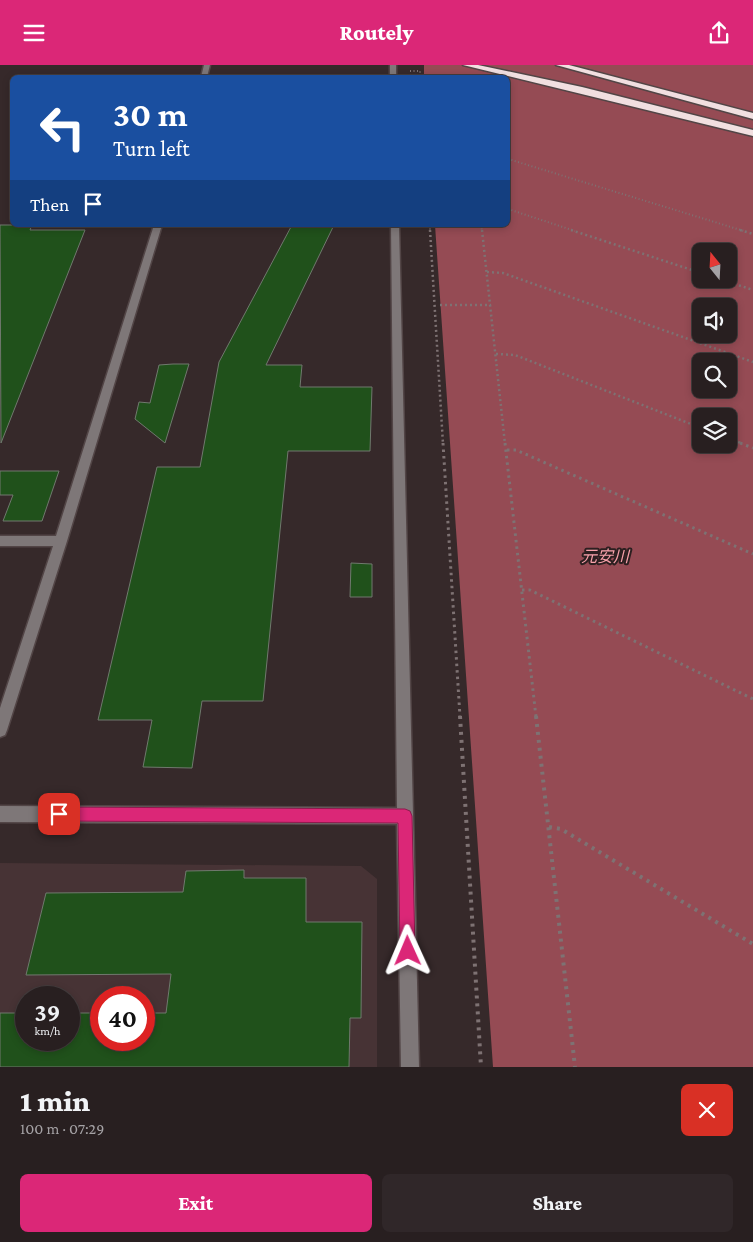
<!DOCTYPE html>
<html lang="en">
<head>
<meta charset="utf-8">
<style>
  :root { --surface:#281f20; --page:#302729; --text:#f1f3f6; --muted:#a5a2a5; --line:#443d3e; --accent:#db2777 }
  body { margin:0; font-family:"Crimson Pro","Noto Sans JP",serif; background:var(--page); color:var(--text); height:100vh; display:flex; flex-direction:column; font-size:19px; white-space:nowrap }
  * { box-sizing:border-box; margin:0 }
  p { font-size:16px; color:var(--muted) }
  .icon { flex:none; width:28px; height:28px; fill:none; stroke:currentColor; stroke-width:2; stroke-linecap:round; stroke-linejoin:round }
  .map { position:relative; height:1002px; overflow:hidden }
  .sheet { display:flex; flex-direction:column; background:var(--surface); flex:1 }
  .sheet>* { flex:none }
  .hud { position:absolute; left:10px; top:10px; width:500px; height:152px; border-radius:8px; box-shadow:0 2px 8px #0003,0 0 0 1px var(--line); background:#1a4fa0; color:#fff; overflow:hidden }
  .needle { width:32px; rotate:342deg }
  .controls { position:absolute; left:692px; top:178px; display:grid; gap:10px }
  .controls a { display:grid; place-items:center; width:45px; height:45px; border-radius:8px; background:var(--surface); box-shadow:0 2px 8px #0003,0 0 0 1px var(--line); font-size:25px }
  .speed { position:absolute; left:15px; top:921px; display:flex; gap:10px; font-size:25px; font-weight:700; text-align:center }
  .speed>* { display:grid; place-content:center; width:65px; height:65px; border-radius:50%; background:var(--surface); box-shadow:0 2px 8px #0003,0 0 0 1px var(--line); line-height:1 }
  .speed small { font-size:12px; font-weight:400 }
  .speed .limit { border:8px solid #d22; background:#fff; color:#111 }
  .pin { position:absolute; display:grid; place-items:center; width:42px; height:42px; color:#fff; margin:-21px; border-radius:10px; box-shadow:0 2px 8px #0006 }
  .me { position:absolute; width:55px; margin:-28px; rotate:359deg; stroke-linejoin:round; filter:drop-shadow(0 0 4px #0008) }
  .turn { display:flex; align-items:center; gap:18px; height:105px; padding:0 20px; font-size:22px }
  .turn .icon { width:65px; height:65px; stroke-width:2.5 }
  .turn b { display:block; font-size:35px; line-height:42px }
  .then { display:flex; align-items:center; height:48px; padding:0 20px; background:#0003; gap:10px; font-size:19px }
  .round { display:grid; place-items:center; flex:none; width:52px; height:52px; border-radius:8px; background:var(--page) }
  .overview { display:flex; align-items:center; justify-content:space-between; height:85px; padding:0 20px }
  h1 { font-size:30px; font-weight:800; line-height:38px }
  .button { display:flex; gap:10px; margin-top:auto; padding:10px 20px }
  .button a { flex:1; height:58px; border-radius:8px; background:var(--accent); color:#fff; font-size:20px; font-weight:800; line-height:58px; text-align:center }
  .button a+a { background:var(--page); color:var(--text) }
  header { display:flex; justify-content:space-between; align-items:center; height:65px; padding:0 20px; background:var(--accent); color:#fff; font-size:22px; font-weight:800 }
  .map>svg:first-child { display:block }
  .built { fill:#473335; fill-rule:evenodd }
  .water { fill:#954b54; fill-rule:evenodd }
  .building { fill:#20511b; stroke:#70796e }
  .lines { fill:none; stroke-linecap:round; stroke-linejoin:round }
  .minor-casing { stroke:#524546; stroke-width:3 }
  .highway-casing { stroke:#524546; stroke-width:3 }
  .path-far3 { stroke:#7e7273; stroke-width:2; stroke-dasharray:1 2.5; stroke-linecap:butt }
  .path-far2 { stroke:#7e7273; stroke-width:2.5; stroke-dasharray:2 3; stroke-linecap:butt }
  .path-far1 { stroke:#7e7273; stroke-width:3; stroke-dasharray:2.5 4; stroke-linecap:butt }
  .path { stroke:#7e7273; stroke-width:4; stroke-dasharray:3 5; stroke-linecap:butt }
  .minor { fill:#7e7778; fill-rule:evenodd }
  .highway { fill:#f1dfe0; fill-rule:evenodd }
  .route { fill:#db2777; stroke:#8e194d }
  .labels { text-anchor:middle; stroke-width:4; stroke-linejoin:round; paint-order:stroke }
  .water-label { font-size:16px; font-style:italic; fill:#f9a2ab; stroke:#2c1f20 }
</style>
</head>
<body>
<header><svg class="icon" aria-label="menu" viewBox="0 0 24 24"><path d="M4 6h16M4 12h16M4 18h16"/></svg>Routely<svg class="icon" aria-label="share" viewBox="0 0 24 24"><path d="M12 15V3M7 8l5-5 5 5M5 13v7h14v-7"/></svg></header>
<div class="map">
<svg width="753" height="1002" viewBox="0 0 753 1002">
  <rect width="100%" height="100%" fill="#36292a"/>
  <path class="built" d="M0 798 361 801 377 814V1002H0ZM26 932H69V975H26ZM101 932H144V975H101Z"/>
  <path class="water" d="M424 0H753V1002H493L435 160H508V12H424ZM701 186H729V214H701ZM701 241H729V269H701ZM701 296H729V324H701ZM701 351H729V379H701Z"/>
  <g class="building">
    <polygon points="0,160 32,160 30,165 85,165 1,378"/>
    <polygon points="292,160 334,160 266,300 302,300 300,322 372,322 370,386 288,386 263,636 202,636 192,703 143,702 152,655 98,655 157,402 200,402 219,297"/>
    <polygon points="173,299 189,299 165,378 135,354 139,337 150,338 159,300"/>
    <polygon points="0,406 59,406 42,456 3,456 13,430 0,430"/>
    <polygon points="351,498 372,499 372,532 350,532"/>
    <polygon points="244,805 244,813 306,813 306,857 362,857 361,953 350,953 349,1002 0,1002 0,948 26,948 26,975 69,975 69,948 101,948 101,975 144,975 144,948 166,948 171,909 26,910 46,828 183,827 186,806"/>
  </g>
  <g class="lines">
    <g class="minor-casing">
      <g id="minor">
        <polygon points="204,0 210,0 207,12 201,12"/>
        <rect x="390" y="0" width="6" height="12"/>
        <polygon points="154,160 162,160 67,476 7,665 5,670 0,672 0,643 53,481 0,481 0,471 56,471"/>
        <polygon points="391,160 399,160 419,1002 401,1002 397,759 0,757 0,741 397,743"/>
      </g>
    </g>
    <g class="highway-casing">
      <g id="highway">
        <polygon points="463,0 478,0 582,22 753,65 753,71"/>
        <polygon points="556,0 569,0 753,48 753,54"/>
      </g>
    </g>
    <g class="path-far3">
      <polyline points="410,6 420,6 420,12"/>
      <polyline points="508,94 744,166"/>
      <polyline points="508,144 575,166"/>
      <polyline points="430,160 430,166"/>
      <polyline points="481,160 482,166"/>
    </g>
    <g class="path-far2">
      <polyline points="430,165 443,379"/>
      <polyline points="482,165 505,379"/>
      <polyline points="571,165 701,208"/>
      <polyline points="740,165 753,169"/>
      <polyline points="487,207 503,208 753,297"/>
      <polyline points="720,214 753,225"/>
      <polyline points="440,240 491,240"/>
      <polyline points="496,289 515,290 701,363"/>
      <polyline points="729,373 743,379"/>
    </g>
    <g class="path-far1">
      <polyline points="443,378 460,652"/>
      <polyline points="505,378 536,652"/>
      <polyline points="740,378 753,383"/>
      <polyline points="507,385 516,385 753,489"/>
      <polyline points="522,525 530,525 753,634"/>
    </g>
    <g class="path">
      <polyline points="460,651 481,1002"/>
      <polyline points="536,651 575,1002"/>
      <polyline points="549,762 561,764 753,879"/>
    </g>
    <use href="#minor" class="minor"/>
    <use href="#highway" class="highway"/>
  </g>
  <polygon class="route" points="59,742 405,744 410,746 412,751 415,886 413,892 408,894 402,892 400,886 398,758 59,756 54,754 52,749 54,744"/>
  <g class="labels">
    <g class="water-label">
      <text x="605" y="497">元安川</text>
    </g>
  </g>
</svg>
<div class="controls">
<a><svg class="needle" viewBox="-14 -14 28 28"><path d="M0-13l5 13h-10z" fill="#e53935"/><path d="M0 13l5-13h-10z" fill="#a5a2a5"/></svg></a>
<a><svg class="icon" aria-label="sound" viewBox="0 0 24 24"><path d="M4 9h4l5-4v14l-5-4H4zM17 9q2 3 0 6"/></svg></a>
<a><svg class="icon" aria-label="search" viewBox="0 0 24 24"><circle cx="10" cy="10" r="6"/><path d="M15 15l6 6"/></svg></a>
<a><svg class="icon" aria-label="layers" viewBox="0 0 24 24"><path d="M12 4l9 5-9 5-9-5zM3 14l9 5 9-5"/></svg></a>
</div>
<div class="speed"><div>39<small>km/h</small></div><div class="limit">40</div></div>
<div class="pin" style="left:59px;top:749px;background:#d93025"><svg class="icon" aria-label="arrive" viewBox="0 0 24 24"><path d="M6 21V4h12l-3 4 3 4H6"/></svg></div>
<svg class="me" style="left:408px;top:886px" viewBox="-20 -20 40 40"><path d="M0-17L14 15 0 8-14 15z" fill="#db2777" stroke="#fff" stroke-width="4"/></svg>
<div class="hud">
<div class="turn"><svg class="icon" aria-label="left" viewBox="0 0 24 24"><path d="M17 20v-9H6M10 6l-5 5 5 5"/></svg><div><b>30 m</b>Turn left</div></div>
<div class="then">Then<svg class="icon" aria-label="arrive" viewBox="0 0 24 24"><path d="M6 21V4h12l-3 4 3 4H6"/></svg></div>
</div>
</div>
<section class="sheet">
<div class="overview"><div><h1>1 min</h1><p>100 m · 07:29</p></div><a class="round" style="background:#d93025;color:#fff"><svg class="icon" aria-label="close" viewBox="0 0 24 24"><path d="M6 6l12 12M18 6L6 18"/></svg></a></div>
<div class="button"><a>Exit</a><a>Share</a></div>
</section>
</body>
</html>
